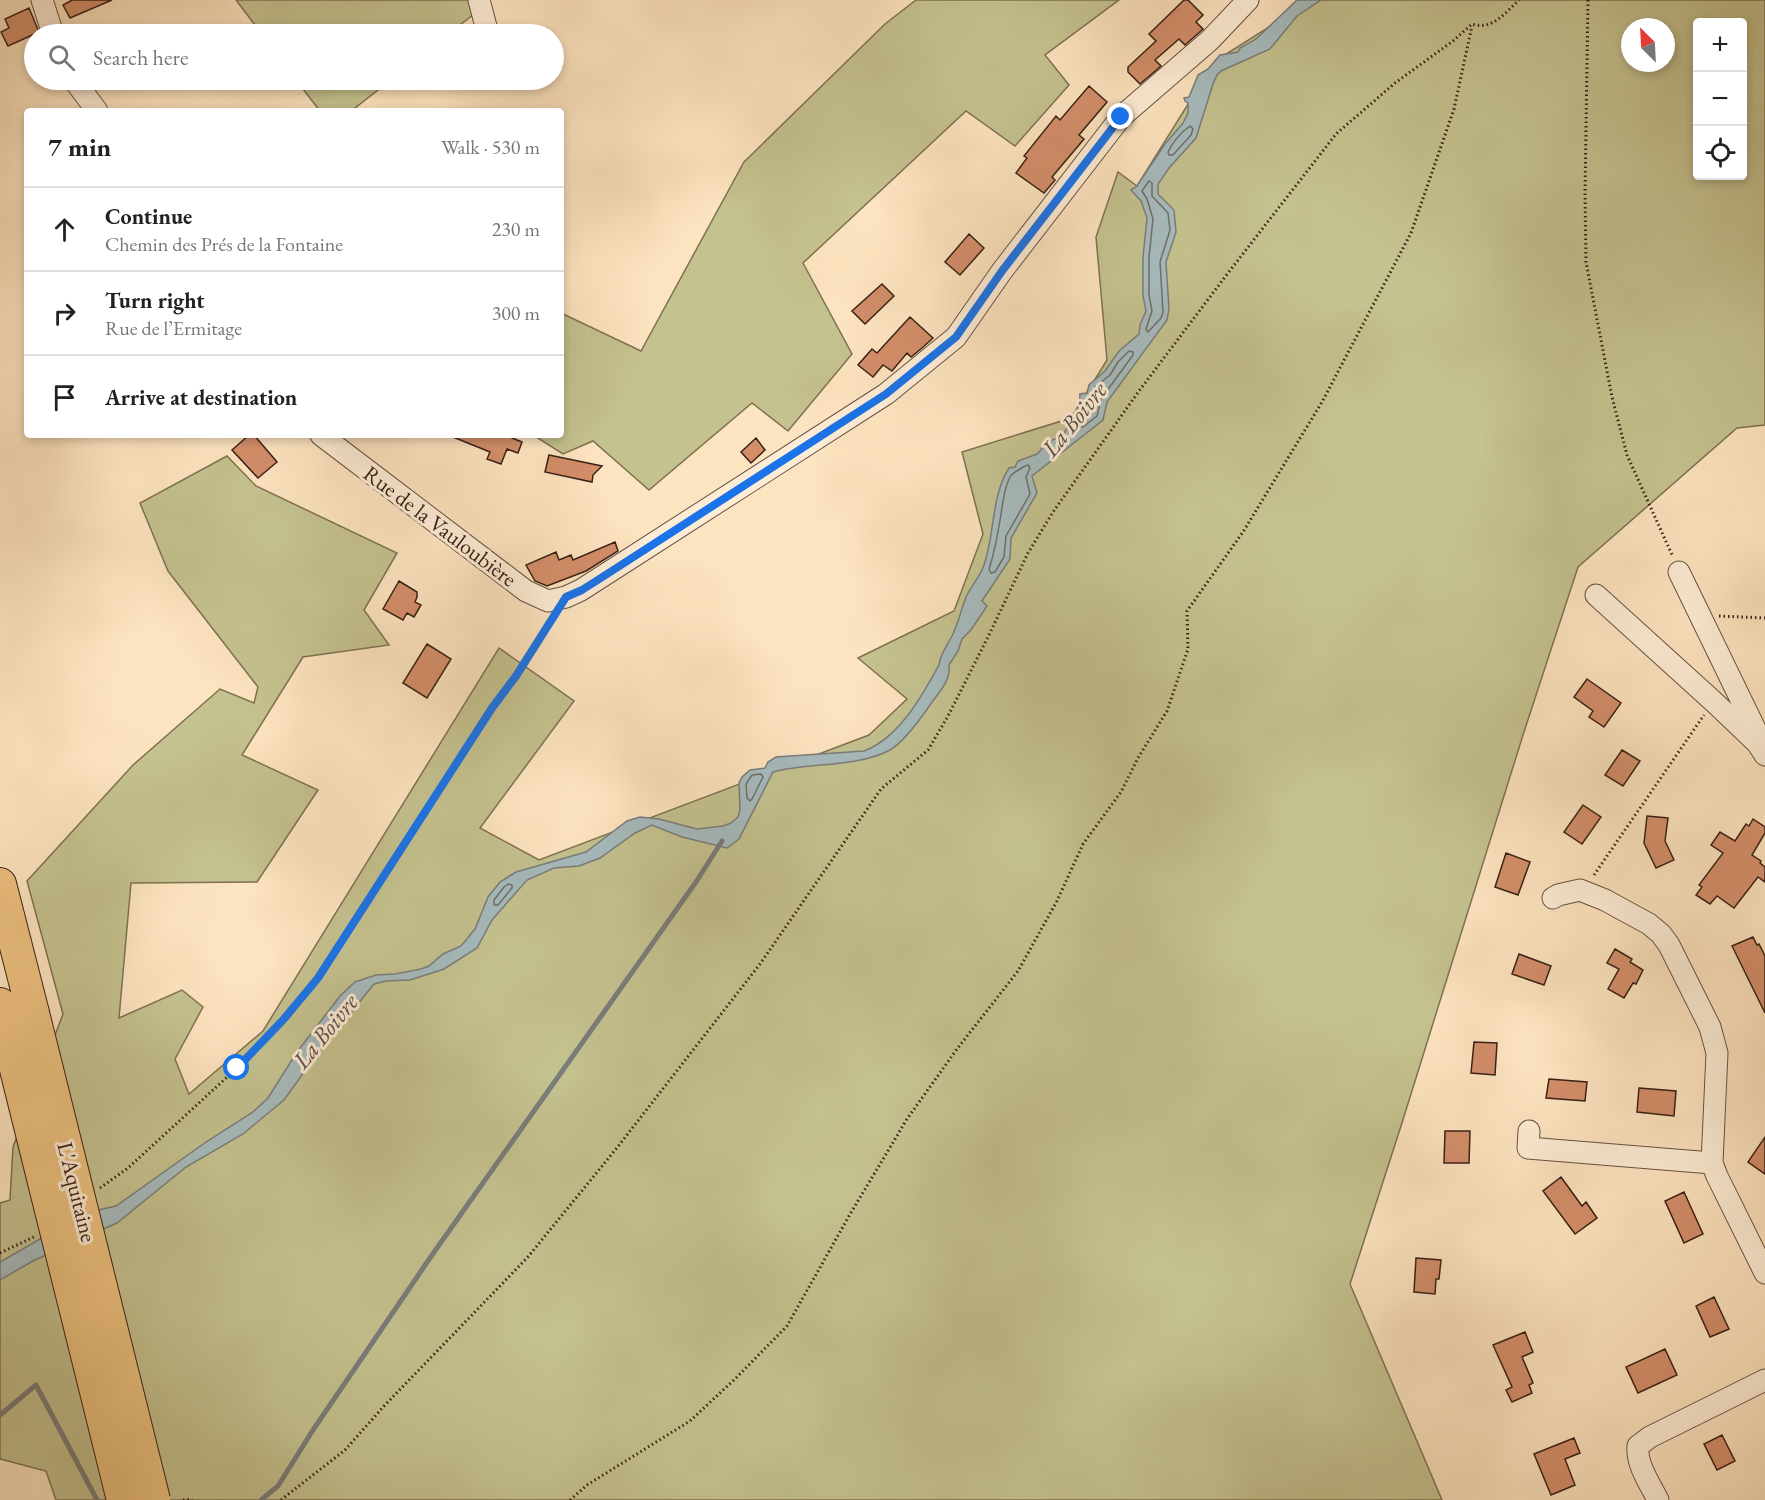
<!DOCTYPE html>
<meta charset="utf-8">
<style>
body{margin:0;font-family:"EB Garamond",serif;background:#f6f6f6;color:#222}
.controls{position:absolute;right:18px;top:18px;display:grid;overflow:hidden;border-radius:6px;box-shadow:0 3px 9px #0003}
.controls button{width:54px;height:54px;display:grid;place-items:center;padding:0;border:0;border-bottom:2px solid #e0e0e0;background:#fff;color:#222;font:30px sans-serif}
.compass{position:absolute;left:1621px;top:18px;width:54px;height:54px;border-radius:50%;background:#fff;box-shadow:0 3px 9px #0003;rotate:336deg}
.stop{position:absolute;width:18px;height:18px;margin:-14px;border:4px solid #1a73e8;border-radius:50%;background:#fff}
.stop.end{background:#1a73e8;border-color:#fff;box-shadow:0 2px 6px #0008}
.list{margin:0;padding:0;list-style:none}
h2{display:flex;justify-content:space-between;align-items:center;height:78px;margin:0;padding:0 24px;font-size:26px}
h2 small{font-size:20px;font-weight:400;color:#767676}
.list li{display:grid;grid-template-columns:39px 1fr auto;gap:18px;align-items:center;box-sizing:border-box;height:84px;padding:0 24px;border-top:2px solid #e0e0e0}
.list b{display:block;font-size:22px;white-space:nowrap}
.list p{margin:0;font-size:20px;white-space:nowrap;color:#767676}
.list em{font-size:20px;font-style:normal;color:#767676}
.icon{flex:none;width:33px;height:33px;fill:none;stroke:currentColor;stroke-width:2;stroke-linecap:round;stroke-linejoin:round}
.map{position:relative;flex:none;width:1765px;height:1500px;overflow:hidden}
.search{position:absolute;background:#fff;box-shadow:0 3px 9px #0003;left:24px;top:24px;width:540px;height:66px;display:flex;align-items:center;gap:15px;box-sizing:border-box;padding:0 21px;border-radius:33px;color:#767676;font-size:22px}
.panel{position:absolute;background:#fff;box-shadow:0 3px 9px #0003;left:24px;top:108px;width:540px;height:330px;border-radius:6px}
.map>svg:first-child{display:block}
.green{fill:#c4c28f;stroke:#7e7152;stroke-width:1.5;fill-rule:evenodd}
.water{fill:#a6bbbe;stroke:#7a7d7b;stroke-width:1.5}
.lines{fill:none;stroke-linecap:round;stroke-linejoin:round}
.shore{stroke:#6f6e6a;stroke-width:1.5}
.stream{stroke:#7a7d7b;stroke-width:5}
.building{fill:#d38e6a;stroke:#382016;stroke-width:1.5}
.minor-casing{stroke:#695140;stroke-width:23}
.highway-casing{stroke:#382016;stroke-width:34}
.path{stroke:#382016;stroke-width:3;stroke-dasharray:1.5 3;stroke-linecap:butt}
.minor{stroke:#feedd6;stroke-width:21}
.highway{stroke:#eec280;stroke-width:32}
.highway-bridge-casing{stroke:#382016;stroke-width:34;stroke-linecap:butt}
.highway-bridge{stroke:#eec280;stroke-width:32}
.route{stroke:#1a73e8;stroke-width:8}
.labels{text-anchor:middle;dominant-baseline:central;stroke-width:6;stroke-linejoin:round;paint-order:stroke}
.street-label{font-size:22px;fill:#382016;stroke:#feedd6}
.water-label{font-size:24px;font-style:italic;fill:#594e48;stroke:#feedd6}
</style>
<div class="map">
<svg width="1765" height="1500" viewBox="0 0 1765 1500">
<rect width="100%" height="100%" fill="#fde4c0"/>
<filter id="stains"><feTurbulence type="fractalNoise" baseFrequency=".00333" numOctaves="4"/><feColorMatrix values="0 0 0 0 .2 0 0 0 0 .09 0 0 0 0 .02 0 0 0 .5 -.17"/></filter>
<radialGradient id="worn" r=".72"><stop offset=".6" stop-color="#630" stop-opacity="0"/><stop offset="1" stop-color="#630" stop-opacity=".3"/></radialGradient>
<path class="green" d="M236,0H484L486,5L448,34H262Z
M916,0H1119L1045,55L1069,85L1015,146L966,111L803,263L852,354L788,431L752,403L649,490L593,441L563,454L533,435H561V313L641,351L744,162L885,24Z
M1312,0H1765V425L1737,428L1578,567L1523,735L1401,1126L1350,1284L1442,1500H56L46,1471L0,1459V1203L10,1200L13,1147L63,1014L27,881L133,765L220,689L254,703L258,687L168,571L140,503L227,456L256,486L397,553L364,610L389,645L303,657L242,755L318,790L257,882L131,883L119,1018L182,990L203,1007L175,1059L189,1094L263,1031L499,648L574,701L480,828L539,860L869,735L907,699L858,658L954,611L983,534L962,452L1071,418L1107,360L1096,237L1118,172L1137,186L1215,61ZM1698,22H1742V176H1698ZM1630,27H1666V63H1630Z
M296,80H391L351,111H320Z"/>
<path class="water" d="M1297,0H1321L1297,16L1270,49L1221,71L1217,75L1213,84L1196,138L1169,168L1158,184V194L1174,210L1176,232L1166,262L1169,309L1167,320L1107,402L1103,420L1032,476L1037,493L1011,538L1010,559L982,601L987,606L971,630L962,639L958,651L949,665C951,681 939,692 930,705C921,718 904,742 890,750C856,768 810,762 773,772L739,839L727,848L682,837L652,825L635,833L600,858L579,866L554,868L527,880L492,920L477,948L444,969L410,980L386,981L374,984L315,1057L284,1100L243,1134L186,1167L117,1223L33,1261L0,1280V1262L85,1213L116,1206L206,1142L253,1112L268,1098L297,1052L340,996L355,982L376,975L395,974L421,969L429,966L443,954L461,946L475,929L488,897L500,882L516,872L586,852L627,821L640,817L659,819L697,829L723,826L731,823L738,817L740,809L739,783L742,777L750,770L765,768L768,762L776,757L864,751C899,738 922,696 939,665C940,654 947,646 952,636C958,624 961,610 966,597C971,586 980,577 984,565C995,534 991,496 1009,468L1015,467L1018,461L1037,454L1049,441L1058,438L1064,433L1079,410L1080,394L1087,393L1089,385L1105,371L1119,351L1139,334L1140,325L1146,311L1143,296V257L1147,218L1141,201L1131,190L1137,186L1165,144L1183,123L1188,113V103L1185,101L1184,98L1189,97L1198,75L1208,69L1220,55L1238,52L1240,48L1256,39Z"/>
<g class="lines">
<path class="shore" d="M1190,126L1193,129L1191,135L1173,155H1169L1168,152C1172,143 1181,132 1190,126Z
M1149,181L1152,183V196L1168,213L1170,230L1160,262L1163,312L1161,318L1148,332L1146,329L1152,311L1149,295V257L1153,219L1147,199L1142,191Z
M1129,351L1133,352V355L1101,399L1097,416L1083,427H1080L1079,424L1085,412L1087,400L1092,396L1095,387L1110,375L1118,362Z
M1028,465L1030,468L1026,477L1030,494L1006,536L1004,557L995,572L991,573L989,569C995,551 998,533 1001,514C1003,502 1004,488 1010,477C1011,474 1024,466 1028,465Z
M752,775L761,774L763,777L752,799L750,801L747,798L746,784Z
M508,884L512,885V888L498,905H494V900L504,887Z"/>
<path class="stream" d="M0,1415L36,1385L97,1500
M261,1500L278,1486L313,1430L432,1255L696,882L722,841"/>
</g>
<path class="building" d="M72,0H112L70,18L63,5Z
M1184,0H1188L1203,15L1196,22L1203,29L1185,45L1179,39L1155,60L1161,66L1140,84L1128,72V67L1156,41L1149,34Z
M29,8L39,32L8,46L1,32L9,28L5,19Z
M1089,86L1107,102L1079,135L1084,139L1052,177L1055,180L1044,193L1016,173L1027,158L1024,156L1056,116L1060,120Z
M969,234L984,248L960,275L945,262Z
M882,284L894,296L865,324L852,311Z
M910,317L933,338L922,348L911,357L907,353L892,371L883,365L873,377L858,365L872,349L877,353Z
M249,435H254L277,462L258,478L232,450Z
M448,435H513L512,438L522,442L518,453L507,449L501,464L487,459L490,452Z
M756,438L765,450L751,463L741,452Z
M549,455L602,466L593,475L592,482L545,472Z
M615,542L618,551L586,571L547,586L535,581L526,565L556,552L559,560L571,555L573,560Z
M399,581L417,592V597L415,602L421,605L414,617L407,613L403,620L383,609Z
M427,644L451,659L427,698L403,683Z
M1587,679L1621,703L1604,727L1589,717L1593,711L1574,697Z
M1622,750L1640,761L1623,786L1605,775Z
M1583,805L1601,817L1582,844L1564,832Z
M1647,816L1668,818L1665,841L1674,860L1656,868L1644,843Z
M1753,819L1765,827V833L1752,855L1761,861L1760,863L1765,867V882L1758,877L1734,908L1717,896L1710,904L1696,895L1702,887L1699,885L1723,853L1711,845L1720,832L1735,841L1746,824L1749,826Z
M1506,853L1530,862L1518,895L1495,887Z
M1753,937L1757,945L1759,944L1765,956V1013L1732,946Z
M1615,949L1632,959L1630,962L1643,970L1636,984L1633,983L1624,998L1608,989L1619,969L1607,963Z
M1519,954L1551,966L1544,985L1512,974Z
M1474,1042L1497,1043L1495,1075L1471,1073Z
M1549,1079L1587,1082L1585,1101L1546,1098Z
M1639,1088L1676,1091L1674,1116L1637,1112Z
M1445,1131H1470L1469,1163H1444Z
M1765,1137V1174L1748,1162Z
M1561,1177L1582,1206L1586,1202L1597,1218L1575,1234L1543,1191Z
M1684,1192L1703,1234L1684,1243L1665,1201Z
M1416,1258L1441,1260L1439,1279H1436L1435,1294L1414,1292Z
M1714,1297L1729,1329L1710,1337L1696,1306Z
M1525,1332L1533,1352L1522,1357L1533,1383L1529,1385L1532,1393L1512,1402L1506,1390L1512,1387L1493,1345Z
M1665,1349L1677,1375L1638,1393L1626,1367Z
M1722,1435L1735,1461L1717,1470L1704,1444Z
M1574,1438L1580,1453L1565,1459L1575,1485L1551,1495L1534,1454Z"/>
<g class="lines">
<g class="minor-casing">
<path id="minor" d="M42,0L53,34
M479,0L488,34
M74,80L97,111
M321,435L526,591L548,601L566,597L581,590L886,394L956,337L1002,271L1121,117L1210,40L1248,0
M1679,572L1760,739
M1596,595L1714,702L1758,744L1765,755
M1553,898L1558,895L1580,890L1605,900L1649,924L1661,934L1669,945L1710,1027L1717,1053L1712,1163L1717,1176L1765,1273
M1529,1131L1528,1148L1712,1163
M1658,1500C1650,1484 1636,1464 1638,1446L1650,1437L1765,1380"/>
</g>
<g class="highway-casing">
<path id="highway" d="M0,884L33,1013
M0,1004L5,1025"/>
</g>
<path class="path" d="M1588,0L1585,193L1586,262L1612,397L1627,455L1673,557
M1719,616L1765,618
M1594,875L1704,715
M100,1188L128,1168L237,1068L283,1020L318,978L492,708L516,676L553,618
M0,1253L34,1237
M183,1500L190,1499L192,1500
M281,1500L345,1450L385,1405L527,1258L616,1149L760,964L881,789L928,750L948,716L988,637L1028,553L1053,512L1139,391L1228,273L1336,134L1395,83L1453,41L1472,24C1492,31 1506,12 1519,0
M570,1500L587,1485L690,1421L736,1378L787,1326L849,1216L907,1119L957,1049L1018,971L1057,901L1083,844L1121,792L1138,758L1167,711L1188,649L1187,611L1243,532L1322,402L1411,233L1454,109L1472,26"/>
<use href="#minor" class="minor"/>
<use href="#highway" class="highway"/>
<g class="highway-bridge-casing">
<path id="highway-bridge" d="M33,1013L154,1500
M5,1025L123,1500"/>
</g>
<use href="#highway-bridge" class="highway-bridge"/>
</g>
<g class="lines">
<path class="route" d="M237,1068L283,1020L318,978L492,708L516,676L566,597L582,590L618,567L886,394L956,337L1002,271L1121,117"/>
</g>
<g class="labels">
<g class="street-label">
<text transform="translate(440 526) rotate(37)">Rue de la Vauloubière</text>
<text transform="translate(77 1192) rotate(76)">L'Aquitaine</text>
</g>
<g class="water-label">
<text transform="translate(1074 419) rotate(-51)">La Boivre</text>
<text transform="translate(325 1031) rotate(-51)">La Boivre</text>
</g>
</g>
<rect width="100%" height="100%" filter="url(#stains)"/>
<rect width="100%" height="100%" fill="url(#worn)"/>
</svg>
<div class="controls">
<button>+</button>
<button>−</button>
<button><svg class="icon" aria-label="locate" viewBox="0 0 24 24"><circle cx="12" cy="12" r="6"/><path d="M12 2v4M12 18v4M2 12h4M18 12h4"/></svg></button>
</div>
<svg class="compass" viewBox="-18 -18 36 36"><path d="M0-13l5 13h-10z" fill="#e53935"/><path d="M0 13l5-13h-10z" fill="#767676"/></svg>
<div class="stop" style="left:237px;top:1068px"></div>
<div class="stop end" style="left:1121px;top:117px"></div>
<div class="search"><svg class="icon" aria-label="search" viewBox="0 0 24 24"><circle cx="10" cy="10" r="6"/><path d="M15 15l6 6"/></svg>Search here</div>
<section class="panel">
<h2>7 min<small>Walk · 530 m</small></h2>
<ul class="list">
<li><svg class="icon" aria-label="ahead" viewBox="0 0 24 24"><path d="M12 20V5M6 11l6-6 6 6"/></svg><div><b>Continue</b><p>Chemin des Prés de la Fontaine</p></div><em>230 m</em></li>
<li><svg class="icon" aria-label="right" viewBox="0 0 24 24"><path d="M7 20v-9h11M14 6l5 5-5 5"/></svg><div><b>Turn right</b><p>Rue de l’Ermitage</p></div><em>300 m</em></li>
<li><svg class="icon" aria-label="arrive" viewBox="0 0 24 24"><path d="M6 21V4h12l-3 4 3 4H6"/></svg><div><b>Arrive at destination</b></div></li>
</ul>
</section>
</div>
